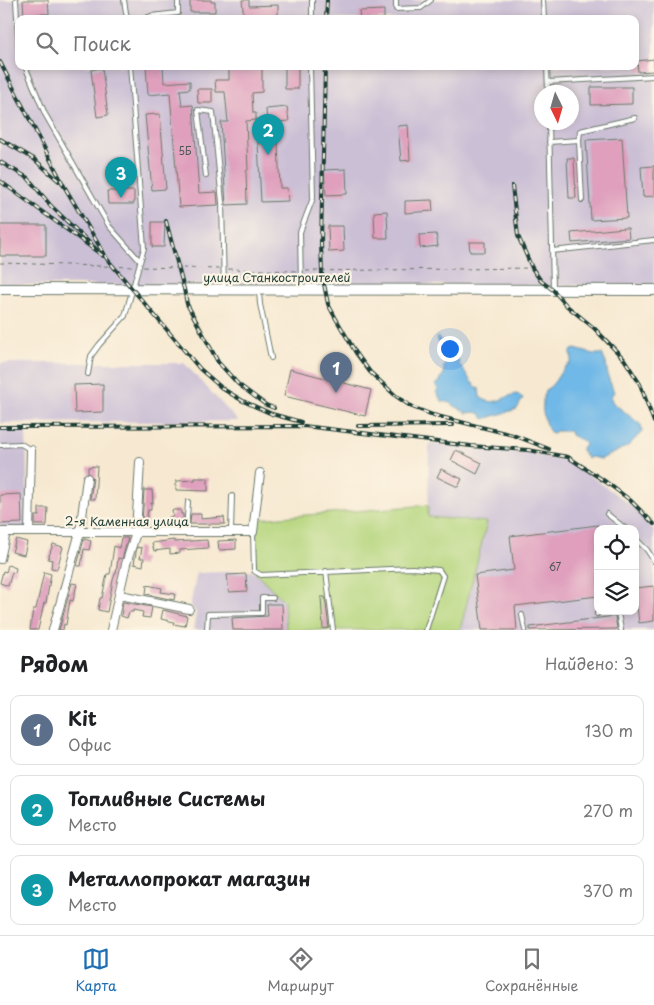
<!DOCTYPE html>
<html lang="ru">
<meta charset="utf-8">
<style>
body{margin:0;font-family:"Playpen Sans",sans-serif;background:#f2f2f2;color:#202124}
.controls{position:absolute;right:15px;bottom:15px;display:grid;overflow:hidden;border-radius:10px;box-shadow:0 2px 8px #0003}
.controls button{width:45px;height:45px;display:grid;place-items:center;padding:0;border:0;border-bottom:1px solid #e0e0e0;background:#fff;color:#202124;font:25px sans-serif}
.compass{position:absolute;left:534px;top:85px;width:45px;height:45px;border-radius:50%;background:#fff;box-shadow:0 2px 8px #0003;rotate:175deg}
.you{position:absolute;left:449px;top:348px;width:18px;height:18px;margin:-12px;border:4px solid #fff;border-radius:50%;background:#1a73e8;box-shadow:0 0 0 8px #1a73e833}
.badge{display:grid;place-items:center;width:32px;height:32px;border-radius:50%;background:#1f6fb2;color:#fff;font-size:16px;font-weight:700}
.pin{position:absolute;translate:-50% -41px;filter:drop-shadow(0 1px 2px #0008)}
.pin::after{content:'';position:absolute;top:26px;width:18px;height:15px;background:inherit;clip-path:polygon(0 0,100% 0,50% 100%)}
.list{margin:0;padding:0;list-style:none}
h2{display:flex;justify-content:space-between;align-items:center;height:65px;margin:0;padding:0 20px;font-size:21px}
h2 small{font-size:16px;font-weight:400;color:#757577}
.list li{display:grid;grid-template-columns:32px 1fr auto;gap:15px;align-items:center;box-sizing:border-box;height:70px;margin:0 10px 10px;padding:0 10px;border:1px solid #e0e0e0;border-radius:10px}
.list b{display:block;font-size:19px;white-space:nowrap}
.list p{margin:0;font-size:16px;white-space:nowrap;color:#757577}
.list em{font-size:16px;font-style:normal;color:#757577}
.icon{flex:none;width:28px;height:28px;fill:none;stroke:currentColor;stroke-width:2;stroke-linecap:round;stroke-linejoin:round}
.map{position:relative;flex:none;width:654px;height:630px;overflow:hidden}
.search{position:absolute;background:#fff;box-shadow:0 2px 8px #0003;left:15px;right:15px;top:15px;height:55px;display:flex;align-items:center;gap:12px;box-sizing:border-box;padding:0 18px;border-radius:10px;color:#757577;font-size:19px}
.sheet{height:305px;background:#fff}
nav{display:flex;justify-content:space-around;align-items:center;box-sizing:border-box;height:70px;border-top:1px solid #e0e0e0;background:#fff;font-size:14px;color:#757577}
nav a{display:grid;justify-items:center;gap:2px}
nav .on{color:#1f6fb2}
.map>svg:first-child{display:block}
.industrial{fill:#cbbfd5;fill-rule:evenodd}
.green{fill:#b5d67e;stroke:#6a8a59}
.water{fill:#6fb8e7;stroke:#477a8e}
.building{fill:#df9fbd}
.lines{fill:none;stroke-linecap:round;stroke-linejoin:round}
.lane-casing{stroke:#6b796b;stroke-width:6}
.street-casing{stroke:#6b796b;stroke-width:10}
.secondary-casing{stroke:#6b796b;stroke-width:12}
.path{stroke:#6b796b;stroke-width:1;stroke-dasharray:4 4;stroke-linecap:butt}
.lane{stroke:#fff;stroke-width:4}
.street{stroke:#fff;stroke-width:8}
.secondary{stroke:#fff;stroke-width:10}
.rail-casing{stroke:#1f3d34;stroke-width:4}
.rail{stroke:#fcf5e5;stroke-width:2;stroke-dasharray:5.5;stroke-linecap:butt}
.labels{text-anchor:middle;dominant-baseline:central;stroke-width:4.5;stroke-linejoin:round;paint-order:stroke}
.number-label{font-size:10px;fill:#4f5656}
.street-label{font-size:12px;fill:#1f3d34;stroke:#fcf5e5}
</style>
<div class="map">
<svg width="654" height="630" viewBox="0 0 654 630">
<rect width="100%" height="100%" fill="#fcf5e5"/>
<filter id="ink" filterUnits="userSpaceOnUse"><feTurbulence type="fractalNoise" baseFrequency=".02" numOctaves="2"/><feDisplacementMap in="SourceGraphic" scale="10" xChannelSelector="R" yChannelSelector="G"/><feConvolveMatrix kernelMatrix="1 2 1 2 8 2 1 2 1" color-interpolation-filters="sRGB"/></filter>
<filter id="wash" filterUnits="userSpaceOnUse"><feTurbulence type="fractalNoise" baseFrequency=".0096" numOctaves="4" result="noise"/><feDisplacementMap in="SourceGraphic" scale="20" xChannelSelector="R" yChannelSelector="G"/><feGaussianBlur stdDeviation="1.12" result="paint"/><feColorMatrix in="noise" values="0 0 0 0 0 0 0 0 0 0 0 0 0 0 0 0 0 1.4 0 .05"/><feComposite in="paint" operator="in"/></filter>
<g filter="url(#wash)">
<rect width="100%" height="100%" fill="#f7e9d1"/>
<path class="industrial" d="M0,0H654V285H0ZM19,19H635V66H19ZM542,92H572V122H542Z
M0,363H184L238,421L0,423Z
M26,428L28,529H0V429Z
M429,443L484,450L527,452L572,463L634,507L654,530V630H460L487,522L428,517ZM598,529H635V611H598Z
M251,571L256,573L284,601L286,630H193L196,613L190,605L197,573Z"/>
<path class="green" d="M428,505V517L487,522L460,630H286L284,601L256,573L255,540L257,519Z"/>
<path class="water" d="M437,337L443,342L448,341L459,362V365C467,371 469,384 479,388L480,397C495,408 503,396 517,394L523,398L517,409L484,419L481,414L476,412L467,413L450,403L442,401L436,392L438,390L436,384L440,382L441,377L444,374V367L447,362L437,339Z
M575,349L593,354H602L606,363L608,377L614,392L611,396L612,402L641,425L642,432L628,446L601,459L592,457L587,458L581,449L585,444L583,441L571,435L570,431H556L554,433L550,432C542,420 541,405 545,390C557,385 559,368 571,363L572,357L570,355L572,350Z"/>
<g id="blocks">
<path class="building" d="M23,0H48L49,14H36V19H24Z
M195,0H211V2H215V12H190V1Z
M242,0H249V6L278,5V19H244Z
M384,10V19H360L359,11Z
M654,59V71L638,72L637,61Z
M146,66H163L164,83L190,81V89L180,90L182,106L193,105L199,193L217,192L218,205L179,207L170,93L148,95Z
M229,66H262V92L252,93L253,113H256V120L246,121L248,170L246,171L247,204L226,205L221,122H228L225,92H216L215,80H229Z
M285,66H298V89H285Z
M102,68L108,115L97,117L91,70Z
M591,87H632V104L591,105Z
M197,89H212V103H198Z
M287,107L289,121L277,122L280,188H287L288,201L261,202L257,123H267L266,109Z
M160,114L166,189L152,190L145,115Z
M408,125L410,160L401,161L398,126Z
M622,138L627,218L591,220L586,140Z
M567,158H574L576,198H569Z
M654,166V196L643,197L641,167Z
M346,169L347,194L326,195L324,170Z
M107,191H134V204H108Z
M432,200L433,211L405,213V201Z
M387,211L388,238H375L374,212Z
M152,222H165L164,247H152Z
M0,225H46V256H0Z
M328,226H343L344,251L329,252Z
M625,228H628L629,238L572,243L571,233Z
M436,234L438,246L420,248L419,235Z
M469,242H485V252H470Z
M290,369L371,390L365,416L284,396Z
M103,384V412L75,413L74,385Z
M456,450L482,463L477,474L451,460Z
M97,466L95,499H90L93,478L88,473V467Z
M441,469L462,479L458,487L437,477Z
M195,478H208V491L176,490V481L195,480Z
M144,490H152L153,503H151V510H148L146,524H142Z
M21,494L22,523L0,524V495Z
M39,508H48L47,525H35V516H39Z
M172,510H181V514H183V523L170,524L169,517L173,516Z
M191,514H201V519L224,517L225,524H190Z
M598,525V596L515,606L517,630H482L475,575L514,570L510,536Z
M121,538H128L122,559L118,558L116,574H115L113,580L107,612L98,610L100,598H102L107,574H110L114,546L119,548Z
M16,539L27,542L24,555L12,552Z
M84,539L91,541L89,550L84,549L81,566H77Z
M174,540V542L207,540L208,548L180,550V553L170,554V549L154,551L152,543Z
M236,540V549L219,550L218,541Z
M53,544L63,547L57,569L51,568L52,560L48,559Z
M137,547L142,548L140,558H144L143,566L134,564Z
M8,565L16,568L15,573L12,572L8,586L0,583L3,571L6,572Z
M44,572L51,574L46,603H44L38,630H30L33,609H36Z
M246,574L247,591L229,592L227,575Z
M72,583L77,584L73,601L70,600L66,625L64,624L63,630H59Z
M147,585L162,588L161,592L175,594L174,600L146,594Z
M654,586V621L639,623L635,588Z
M321,597H325L329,628L323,629Z
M123,602L152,607L150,618L142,617L143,612L133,610V612H129L127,618L121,616Z
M267,604H282L283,630H233L232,618L268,616Z
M163,610L187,616L185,626L173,624L174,622L161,619Z
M615,616L617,629L530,630V627Z"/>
</g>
</g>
<g filter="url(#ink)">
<use href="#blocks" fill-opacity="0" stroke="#6b796b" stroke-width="1"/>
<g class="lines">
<g class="lane-casing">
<path id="lane" d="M16,0L19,52
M124,0L127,19
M396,0V9L421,8L431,0
M543,0L544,19
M144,19L151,16L178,13V0
M312,19V0
M25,66L45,114L109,226L140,261
M547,66L548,92
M548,82L654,76
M549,122L553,288
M579,140L580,131L635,118
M549,142L579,140L582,200
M206,176L198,110L213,112L222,202L224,289
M552,251L654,240
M301,287L300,232L313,198L310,66
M259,292L260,304L271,358
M88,374L91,356L99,345L125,316L144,248L130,66
M0,445L21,444L31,450
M607,514L626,529
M186,532L188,502
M231,532L232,496
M253,532L254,571L261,575L412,568L439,570L443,576L426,630
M635,538L647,550L654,561
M326,571L333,630
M616,611L618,613L621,630
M597,614L601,611
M522,615L525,630
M207,630L208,614L262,613V598H273"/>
</g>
<g class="street-casing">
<path id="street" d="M0,532H253L260,473
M29,532L31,450
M0,559L6,532
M120,595L189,609
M53,630L80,532L87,478
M111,630L126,564L136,533L140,462"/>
</g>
<g class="secondary-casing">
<path id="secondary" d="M0,289L654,290"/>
</g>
<path class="path" d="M0,263L134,267
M143,267L219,269
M228,269L297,271
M306,271L532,268"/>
<use href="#lane" class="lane"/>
<use href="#street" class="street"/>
<use href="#secondary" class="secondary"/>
<g class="rail-casing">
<path id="rail" d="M326,19L327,0
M0,62L64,186L107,259L200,369L223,389L243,401L272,414L301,422
M325,66L321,243L322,274L328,304L335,317L356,353L370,372L396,396L412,407L433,415L513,435L549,449
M0,139L34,159L59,181
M0,162L28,178L51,206L97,250
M0,181L103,256
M512,186L518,236L532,268L541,281L553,290L567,306L594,328L624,359L640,384L654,422
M166,221L184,289L187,304L218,362L238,384L266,405L274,408
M358,426L453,425
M0,427L304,426L471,446L528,450L568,457L606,482L630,500L654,524"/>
</g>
<use href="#rail" class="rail"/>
</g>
</g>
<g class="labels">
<g class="number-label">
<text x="185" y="150">5Б</text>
<text x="555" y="566">67</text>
</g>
<g class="street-label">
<text x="277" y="277">улица Станкостроителей</text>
<text x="127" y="521">2-я Каменная улица</text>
</g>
</g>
</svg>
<div class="controls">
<button><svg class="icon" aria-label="locate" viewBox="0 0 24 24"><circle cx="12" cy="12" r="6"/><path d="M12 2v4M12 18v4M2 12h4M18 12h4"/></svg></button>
<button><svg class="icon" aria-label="layers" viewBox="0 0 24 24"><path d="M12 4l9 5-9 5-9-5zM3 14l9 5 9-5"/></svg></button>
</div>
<svg class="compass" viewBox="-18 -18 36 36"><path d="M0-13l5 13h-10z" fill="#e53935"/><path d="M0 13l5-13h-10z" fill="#757577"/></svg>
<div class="you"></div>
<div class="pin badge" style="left:336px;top:393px;background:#5c6f8a">1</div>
<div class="pin badge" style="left:268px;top:155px;background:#0f9aa8">2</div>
<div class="pin badge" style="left:121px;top:198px;background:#0f9aa8">3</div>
<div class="search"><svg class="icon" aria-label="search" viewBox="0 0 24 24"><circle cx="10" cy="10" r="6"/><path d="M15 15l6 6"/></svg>Поиск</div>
</div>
<section class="sheet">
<h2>Рядом<small>Найдено: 3</small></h2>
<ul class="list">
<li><span class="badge" style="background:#5c6f8a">1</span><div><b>Kit</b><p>Офис</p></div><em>130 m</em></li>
<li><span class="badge" style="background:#0f9aa8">2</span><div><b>Топливные Системы</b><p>Место</p></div><em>270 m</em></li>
<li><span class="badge" style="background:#0f9aa8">3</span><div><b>Металлопрокат магазин</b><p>Место</p></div><em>370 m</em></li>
</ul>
</section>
<nav>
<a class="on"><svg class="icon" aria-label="map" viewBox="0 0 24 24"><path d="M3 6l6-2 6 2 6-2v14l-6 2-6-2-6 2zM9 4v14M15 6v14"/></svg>Карта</a>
<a><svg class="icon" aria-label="directions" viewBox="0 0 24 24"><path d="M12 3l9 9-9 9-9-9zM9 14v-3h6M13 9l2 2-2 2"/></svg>Маршрут</a>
<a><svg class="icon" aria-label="saved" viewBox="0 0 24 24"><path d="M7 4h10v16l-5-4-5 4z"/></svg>Сохранённые</a>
</nav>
